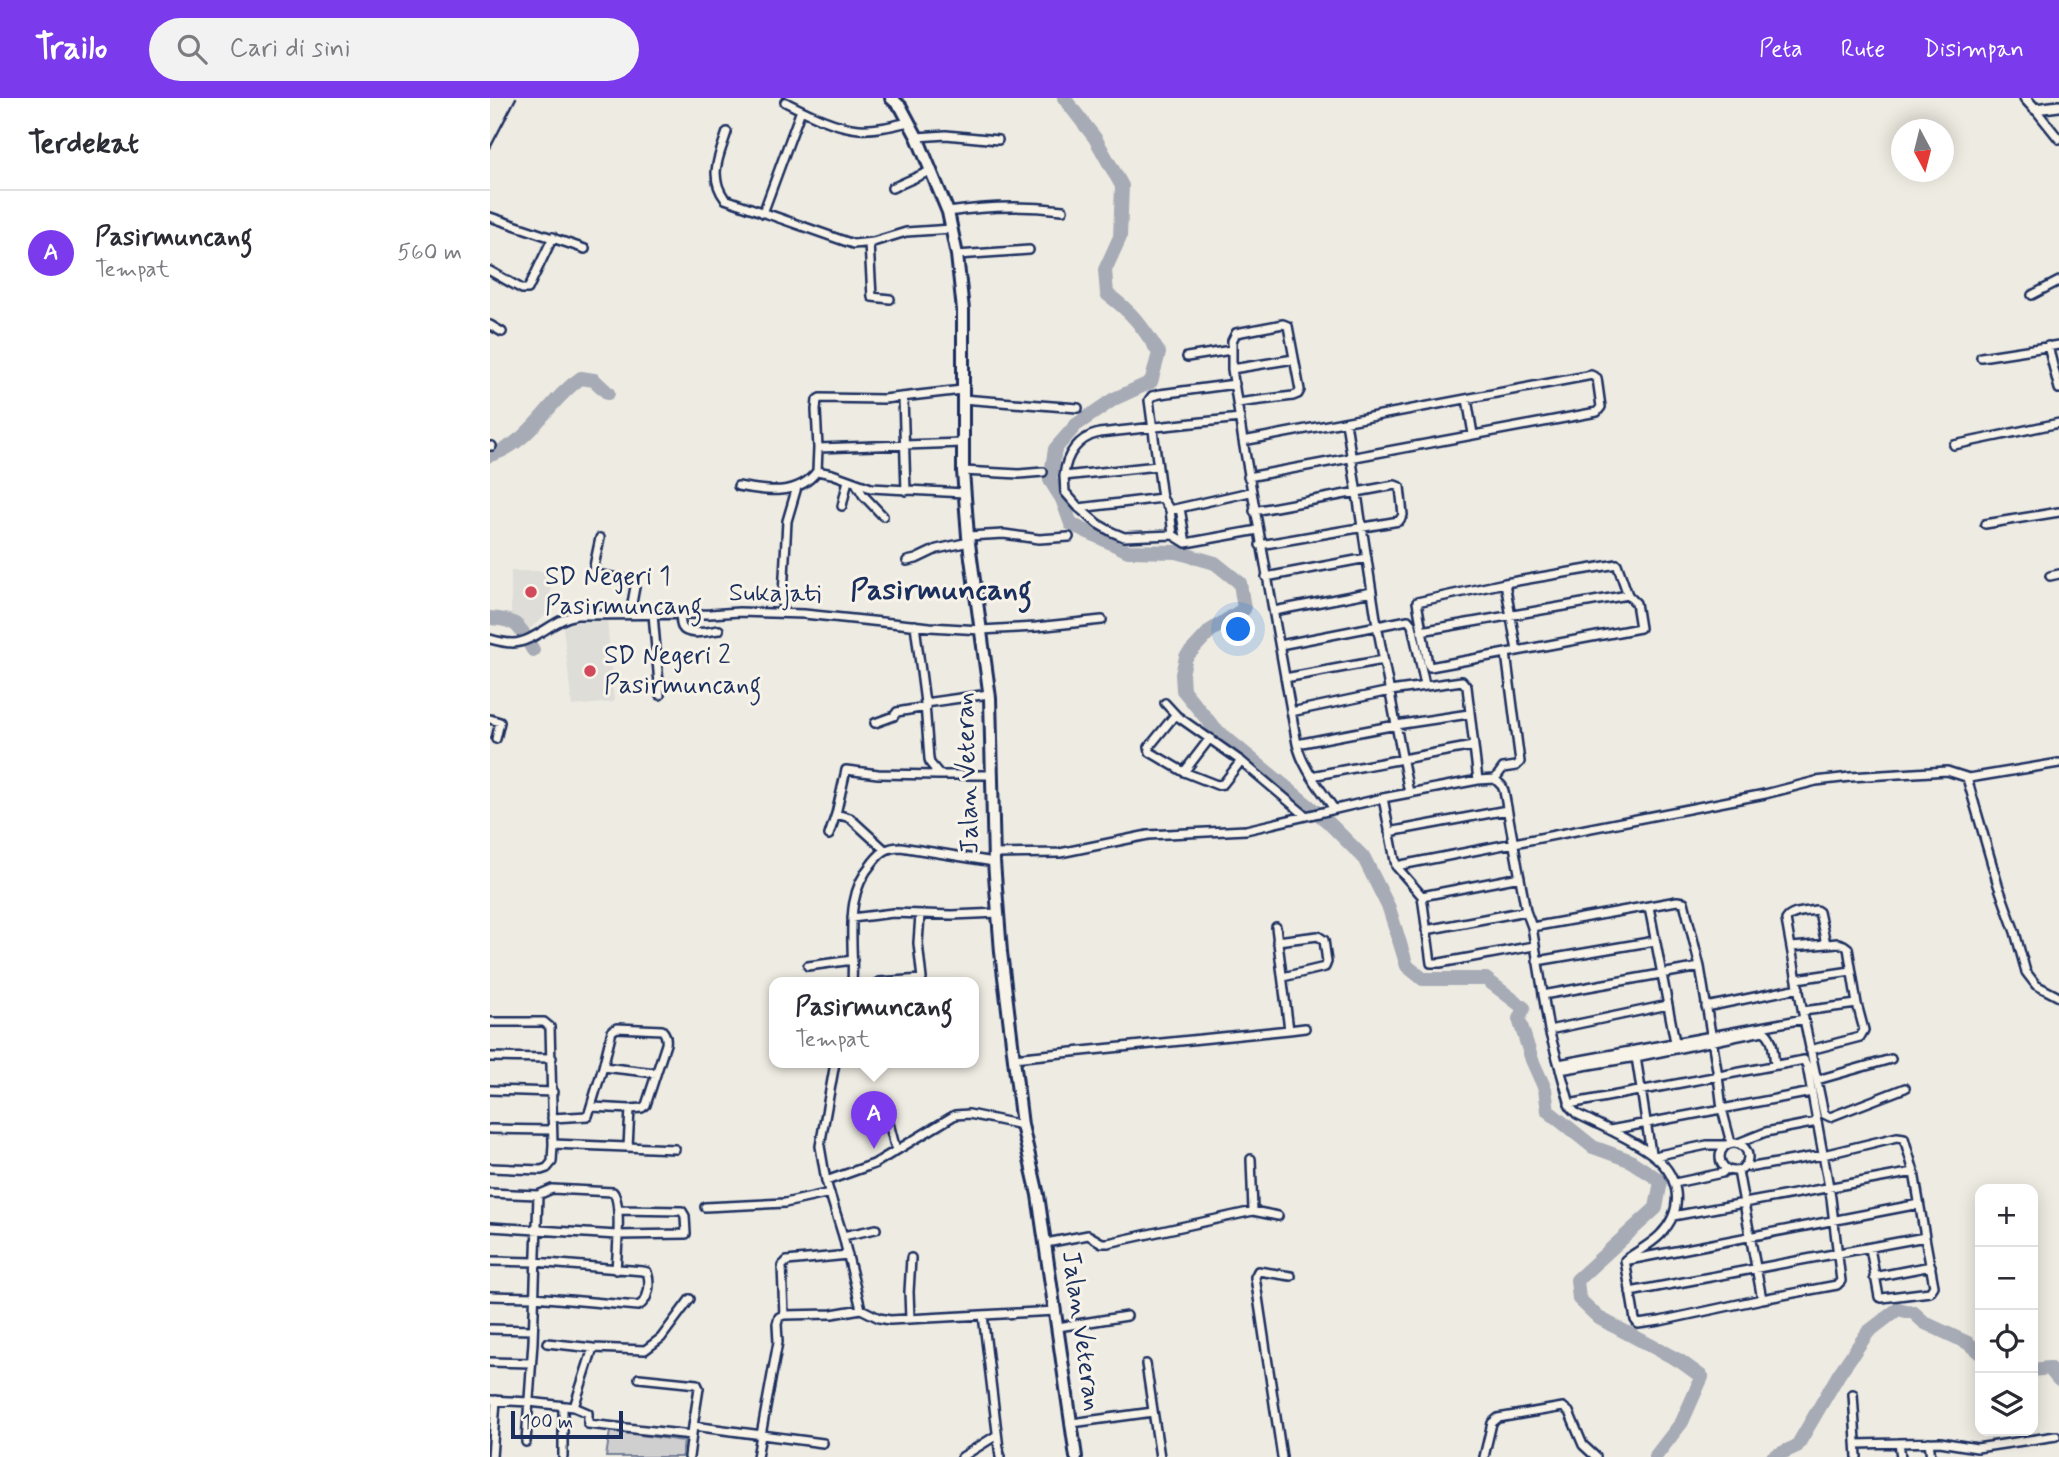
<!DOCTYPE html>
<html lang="id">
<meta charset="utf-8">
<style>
body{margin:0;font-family:Mynerve,sans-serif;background:#f2f2f3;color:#2b2b33}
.controls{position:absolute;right:21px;bottom:21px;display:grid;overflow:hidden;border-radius:14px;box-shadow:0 4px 18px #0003}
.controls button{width:63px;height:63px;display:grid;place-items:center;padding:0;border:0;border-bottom:2px solid #e1e1e2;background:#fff;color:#2b2b33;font:35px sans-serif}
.compass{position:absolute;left:1401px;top:21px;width:63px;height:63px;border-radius:50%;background:#fff;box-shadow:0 4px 18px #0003;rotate:173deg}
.scale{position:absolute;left:21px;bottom:18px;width:112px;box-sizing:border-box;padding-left:7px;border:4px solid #1b2f5e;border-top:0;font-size:19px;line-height:24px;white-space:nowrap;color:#1b2f5e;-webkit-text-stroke:5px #f7f3e8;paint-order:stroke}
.you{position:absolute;left:749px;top:532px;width:24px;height:24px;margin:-18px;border:5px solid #fff;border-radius:50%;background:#1a73e8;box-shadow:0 0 0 10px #1a73e833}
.badge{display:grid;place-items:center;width:46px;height:46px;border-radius:50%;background:#7c3aed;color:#fff;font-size:23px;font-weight:700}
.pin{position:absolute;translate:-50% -58px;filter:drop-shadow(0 2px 4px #0008)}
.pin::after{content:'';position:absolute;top:37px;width:24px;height:21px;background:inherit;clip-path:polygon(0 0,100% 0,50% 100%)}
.popup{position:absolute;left:279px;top:879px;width:210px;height:91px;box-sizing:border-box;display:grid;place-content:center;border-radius:14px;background:#fff;filter:drop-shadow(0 2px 5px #0005);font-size:23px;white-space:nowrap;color:#7c7c81}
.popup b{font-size:26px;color:#2b2b33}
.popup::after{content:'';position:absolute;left:50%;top:100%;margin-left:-14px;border:14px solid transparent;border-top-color:#fff}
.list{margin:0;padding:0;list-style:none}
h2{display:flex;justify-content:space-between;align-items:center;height:91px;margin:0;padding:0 28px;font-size:30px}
h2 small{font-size:23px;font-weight:400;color:#7c7c81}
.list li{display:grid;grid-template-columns:46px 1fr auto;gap:21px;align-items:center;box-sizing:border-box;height:126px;padding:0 28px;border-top:2px solid #e1e1e2}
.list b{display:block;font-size:26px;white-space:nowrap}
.list p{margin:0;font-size:23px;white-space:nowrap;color:#7c7c81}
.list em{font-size:23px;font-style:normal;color:#7c7c81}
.icon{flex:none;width:38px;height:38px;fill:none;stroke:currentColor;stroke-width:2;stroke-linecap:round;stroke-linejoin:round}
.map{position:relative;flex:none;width:1569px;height:1359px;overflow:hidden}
header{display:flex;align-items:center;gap:42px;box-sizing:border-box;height:98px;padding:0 35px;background:#7c3aed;color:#fff}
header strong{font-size:33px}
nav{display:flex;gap:38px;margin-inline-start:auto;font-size:24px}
.search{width:490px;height:63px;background:#f2f2f3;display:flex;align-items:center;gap:18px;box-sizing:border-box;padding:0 24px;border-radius:38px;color:#7c7c81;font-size:26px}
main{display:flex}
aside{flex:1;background:#fff}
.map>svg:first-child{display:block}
.built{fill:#deddd8}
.green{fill:#cfcfcf;stroke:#757f96;stroke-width:2}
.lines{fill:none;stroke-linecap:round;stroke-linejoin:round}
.river{stroke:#a6abb5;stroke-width:14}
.minor-casing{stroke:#1b2f5e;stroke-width:12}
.tertiary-casing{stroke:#1b2f5e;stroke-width:14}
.trunk-casing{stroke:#1b2f5e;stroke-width:16}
.minor{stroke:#f7f3e8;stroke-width:7}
.tertiary{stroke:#f7f3e8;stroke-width:9}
.trunk{stroke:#f7f3e8;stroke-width:10}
.rail{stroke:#1b2f5e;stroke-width:2.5}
.poi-dot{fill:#d1495b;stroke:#f7f3e8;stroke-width:2.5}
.labels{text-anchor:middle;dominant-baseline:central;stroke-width:6;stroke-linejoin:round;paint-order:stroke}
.poi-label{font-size:26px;fill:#1b2f5e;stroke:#f7f3e8;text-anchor:start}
.street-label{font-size:26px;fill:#1b2f5e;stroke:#f7f3e8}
.quarter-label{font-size:30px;font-weight:bold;fill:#1b2f5e;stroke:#f7f3e8}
</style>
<header>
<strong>Trailo</strong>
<div class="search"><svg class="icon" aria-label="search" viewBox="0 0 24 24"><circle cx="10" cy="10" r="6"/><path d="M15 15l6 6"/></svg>Cari di sini</div>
<nav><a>Peta</a><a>Rute</a><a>Disimpan</a></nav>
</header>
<main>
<aside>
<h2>Terdekat<small></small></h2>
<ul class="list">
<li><span class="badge">A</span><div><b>Pasirmuncang</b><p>Tempat</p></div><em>560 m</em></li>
</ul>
</aside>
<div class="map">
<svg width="1569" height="1359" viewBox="0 0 1569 1359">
<rect width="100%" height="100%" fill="#eeebe2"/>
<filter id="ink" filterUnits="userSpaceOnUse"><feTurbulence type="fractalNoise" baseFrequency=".0143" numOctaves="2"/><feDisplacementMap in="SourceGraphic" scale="14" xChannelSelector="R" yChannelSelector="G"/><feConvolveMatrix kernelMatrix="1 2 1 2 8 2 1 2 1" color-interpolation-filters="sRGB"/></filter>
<g filter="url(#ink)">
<path class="built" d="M21,473H61L60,514L38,532L21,519Z
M117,520L124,604L82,608L73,529L95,521Z"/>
<path class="green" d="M120,1333L194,1343L192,1359H116Z"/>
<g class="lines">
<path class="river" d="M574,0L605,40L632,88L630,139L615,172L617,196C642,214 653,229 669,255L661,284L624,301L586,327L565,351L560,382L572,401L581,426L638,453L687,454L725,465L750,485L754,511L720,533L696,559L692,576L693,592L725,631L837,723L874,760L899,810L917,868L933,881H996L1034,910L1029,921L1042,962L1055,991L1058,1013L1103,1049L1139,1062L1171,1083L1166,1110L1087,1182L1089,1201L1109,1220L1190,1263L1212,1279L1192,1324L1165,1359
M0,357C42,345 57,303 91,280L104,282L118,295
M0,520C29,522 29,528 43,552
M1543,1272L1559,1270L1569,1282
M1283,1359L1307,1348L1349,1276L1378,1234L1408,1211L1424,1215L1435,1225L1478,1245L1490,1255"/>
<g class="minor-casing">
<path id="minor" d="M295,4C317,15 344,29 369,31C385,32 402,28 419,24
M1545,11L1569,41
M237,34C229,59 218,78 235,101L363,146L383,144L416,134L462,131
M427,39L456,37L508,42
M402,90L440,73
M458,114C497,108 533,107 573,112
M273,115L311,12
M0,119L95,151
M379,145L382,199L400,201
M467,157L539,152
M0,173L32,191H38L63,139
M1542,197L1569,183
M0,227L12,234
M1558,248L1569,291
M697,259L741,252
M1491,259L1569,247
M742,271V243L746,235L793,226L798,228L810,292L808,296L803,298L747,305
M745,286L670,296L662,298L659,302L672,400L680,412L760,394
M413,299L416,393
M472,301L588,310
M977,301L983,336
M856,324L887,527L919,695
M753,343L742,271L804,261
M472,345L328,350L326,312L327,302L330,300L394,301L472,292
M1464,347L1569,325
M0,348H2
M667,368L574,378L575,394L589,410L608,426L622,434L634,439L683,437L696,445L768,432
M327,373L342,376L381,390L474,395
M473,373L529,376L553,374
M574,378C576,356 588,340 609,335L750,320
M758,379L1107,314L1111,309L1107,280L1101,277L1097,278L753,343L807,646C813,671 830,690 844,711
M367,387L373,397L393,418
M248,388C275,393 308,399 327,373L328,350
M352,408L358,382
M589,410L672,400
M690,410L696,445
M680,412L683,437
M764,413L905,387L910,389L913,417L909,423L770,447
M1495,426L1569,414
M478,438L514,436L549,441L579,439
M110,440L103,473L106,476L143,483L145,489L140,516
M417,463L426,461L447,451L479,444
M1560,478L1569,476
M776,479L877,460
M784,513L882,494
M292,515L297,423L307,389
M163,516L170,597
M190,516C191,520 190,525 192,529C197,539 220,533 229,532
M425,527L435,605L439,661L440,665L450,677H502
M931,533L1138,497
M0,541C7,543 16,545 23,545C45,544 65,520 87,517L220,516L249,514L314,516L440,529L491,532L546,529L612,522
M790,547L918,522L922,527L935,587
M1016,555L940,569L938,566L927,504L1015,485L1127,466L1138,497L1146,505L1150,530L1027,553
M795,580L893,562
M435,605L499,596
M675,605L687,618L751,663L815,717
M801,614L900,593L972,583L977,589L988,682
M685,617L659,649L660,654L694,674L727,687L733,686L751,663
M0,621L10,624L6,641
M385,625L404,618L407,614L436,609
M807,646L906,627L979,616
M694,674L720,640
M821,678L983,648
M1477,680L1508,787L1525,834L1536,874L1546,887L1569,899
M1005,681L1013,670L1026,668L1030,664L1016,555L1027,553L1015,485
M893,700L906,768L932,798L941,865H950L1044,848
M346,716L360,720L395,752
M899,734L1017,712
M339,737L346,716L356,672L388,676L449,677
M504,756L570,755L658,737L756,732L893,700L988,682L1005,681L1012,688L1014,693L1036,813L1042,829L1059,932L1081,1010L1087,1016C1111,1028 1137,1039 1159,1054C1189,1075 1197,1109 1170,1137C1160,1147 1146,1154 1135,1162L1145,1222L1148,1226L1170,1223L1272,1201L1248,1073
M906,768L1275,696L1326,683L1360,679L1457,673L1479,680L1569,665
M932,798L1030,779
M1159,809L1186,949
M362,820L403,815L462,817L509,815
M786,829L799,932L815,930
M1042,829L1187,803L1194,804L1210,869L1228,978L1232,1011L1241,1045
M936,832L1036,813
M787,843L828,838L834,842L837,864L835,869L793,879
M1336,846L1329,814L1326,812C1316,814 1301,813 1296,822L1314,921L1334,1016L1340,1019L1415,990
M1302,849L1348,845L1354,847L1358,850L1367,906L1374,932L1370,939L1320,952
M1047,863L1165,843
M318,868L363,862
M1307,881L1361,873
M389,884L432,881L428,845L430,817
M362,885C365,841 352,800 383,764C391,754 397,749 411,749L504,764
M1053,897L1210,869
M1216,909L1309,890
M1313,913L1367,906
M0,924H54L60,929L63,1046L62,1064L57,1070L51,1072L0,1070
M1059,932L1178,907
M0,959L62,960
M1146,959L1161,1055
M523,960L799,932
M345,965L330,1048L336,1083L353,1138L371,1211
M1069,966L1314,921
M1070,972L1146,959L1273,933C1284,938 1283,955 1285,966
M1327,982L1401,961
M0,992L63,994
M1079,1006L1314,962L1317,968L1341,1100L1351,1183L1347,1187L1272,1201
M102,1009L140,1011
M62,1020L98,1018L113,969
M399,1025L406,1052
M0,1031L61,1032
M1120,1032L1322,994
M1230 1059a14 14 0 1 1 28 0a14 14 0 1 1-28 0Z
M1248,1045L1276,1034L1327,1024
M63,1046L185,1051
M138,1049L140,1011L152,1010L156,1007L176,946C177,940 176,936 172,932L127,930L122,933L113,969L166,975
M1164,1058L1217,1047H1236
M761,1061L763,1113
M336,1083L384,1066L465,1017L479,1016L532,1027
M1185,1085L1232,1075L1236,1071
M0,1095L48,1097L62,1091L123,1094C132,1104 127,1156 126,1172
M215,1109L295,1105L340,1095
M1183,1118L1424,1074
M0,1129L127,1137L196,1136L195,1118L192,1113L129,1112
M353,1138L386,1131
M556,1145L598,1137L612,1145H618L763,1113L788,1118
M1380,1150L1389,1199L1392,1200L1440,1194L1444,1188L1435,1139
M1139,1162L1429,1106
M0,1163L45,1164L153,1173L157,1174C161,1185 159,1203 148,1208L44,1199L0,1198
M1384,1179L1441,1168
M1140,1194L1435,1139L1424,1074L1414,1040L1407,1039L1333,1057L1263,1069L1254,1068
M294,1217L292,1168L297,1163L358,1157
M493,1217L510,1359
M420,1221L419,1194L421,1160
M568,1229L637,1218
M0,1231L43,1232
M57,1245L103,1250L155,1252L171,1240L200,1201
M0,1264L41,1265
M656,1266L670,1359
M149,1280L207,1286L209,1290L203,1328
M1363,1296L1367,1359
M0,1302L39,1304L84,1309L103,1250
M84,1309L98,1315V1326L202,1337
M582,1325L663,1314
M36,1344L43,1244L48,1097
M1439,1344L1441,1359
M1409,1345L1411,1359
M1367,1346L1450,1344L1487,1350L1566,1338
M2,1359L6,1302
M73,1359V1308
M199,1359L203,1328L333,1345
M267,1359L288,1244L287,1226L289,1219L294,1217L342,1216L371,1211L389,1220L400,1222L566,1213
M472,1359L507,1337
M792,1359L765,1179L768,1173L801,1178
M994,1359L1002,1325L1008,1320L1073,1309L1079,1314L1093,1347L1106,1359"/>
</g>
<g class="tertiary-casing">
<path id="tertiary" d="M1535,0L1545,11L1569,8"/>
</g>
<g class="trunk-casing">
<path id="trunk" d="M401,0L411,9L427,39L458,114L467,157L473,212V373L478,438L500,600L504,764L511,854L532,1027L548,1097L586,1359"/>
</g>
<use href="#minor" class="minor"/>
<use href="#tertiary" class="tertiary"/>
<use href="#trunk" class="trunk"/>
<path class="rail" d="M0,50L26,0"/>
</g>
</g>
<g class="poi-dot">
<circle cx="41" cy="494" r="7"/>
<circle cx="100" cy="573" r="7"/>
</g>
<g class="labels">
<g class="poi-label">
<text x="55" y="479">SD Negeri 1<tspan x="55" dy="30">Pasirmuncang</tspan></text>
<text x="114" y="558">SD Negeri 2<tspan x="114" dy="30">Pasirmuncang</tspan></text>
</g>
<g class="street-label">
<text transform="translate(285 496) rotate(1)">Sukajati</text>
<text transform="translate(478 675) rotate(-92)">Jalan Veteran</text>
<text transform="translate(591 1233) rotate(82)">Jalan Veteran</text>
</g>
<g class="quarter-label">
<text x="451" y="492">Pasirmuncang</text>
</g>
</g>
</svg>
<div class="controls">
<button>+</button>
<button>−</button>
<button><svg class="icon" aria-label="locate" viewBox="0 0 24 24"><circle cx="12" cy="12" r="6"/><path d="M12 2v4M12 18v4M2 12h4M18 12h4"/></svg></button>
<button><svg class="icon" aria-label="layers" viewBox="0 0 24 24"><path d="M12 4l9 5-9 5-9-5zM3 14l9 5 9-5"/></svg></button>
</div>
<svg class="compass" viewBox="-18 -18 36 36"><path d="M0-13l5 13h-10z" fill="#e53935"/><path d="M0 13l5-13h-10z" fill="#7c7c81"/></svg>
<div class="scale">100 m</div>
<div class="you"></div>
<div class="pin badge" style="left:384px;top:1051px">A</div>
<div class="popup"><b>Pasirmuncang</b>Tempat</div>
</div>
</main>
